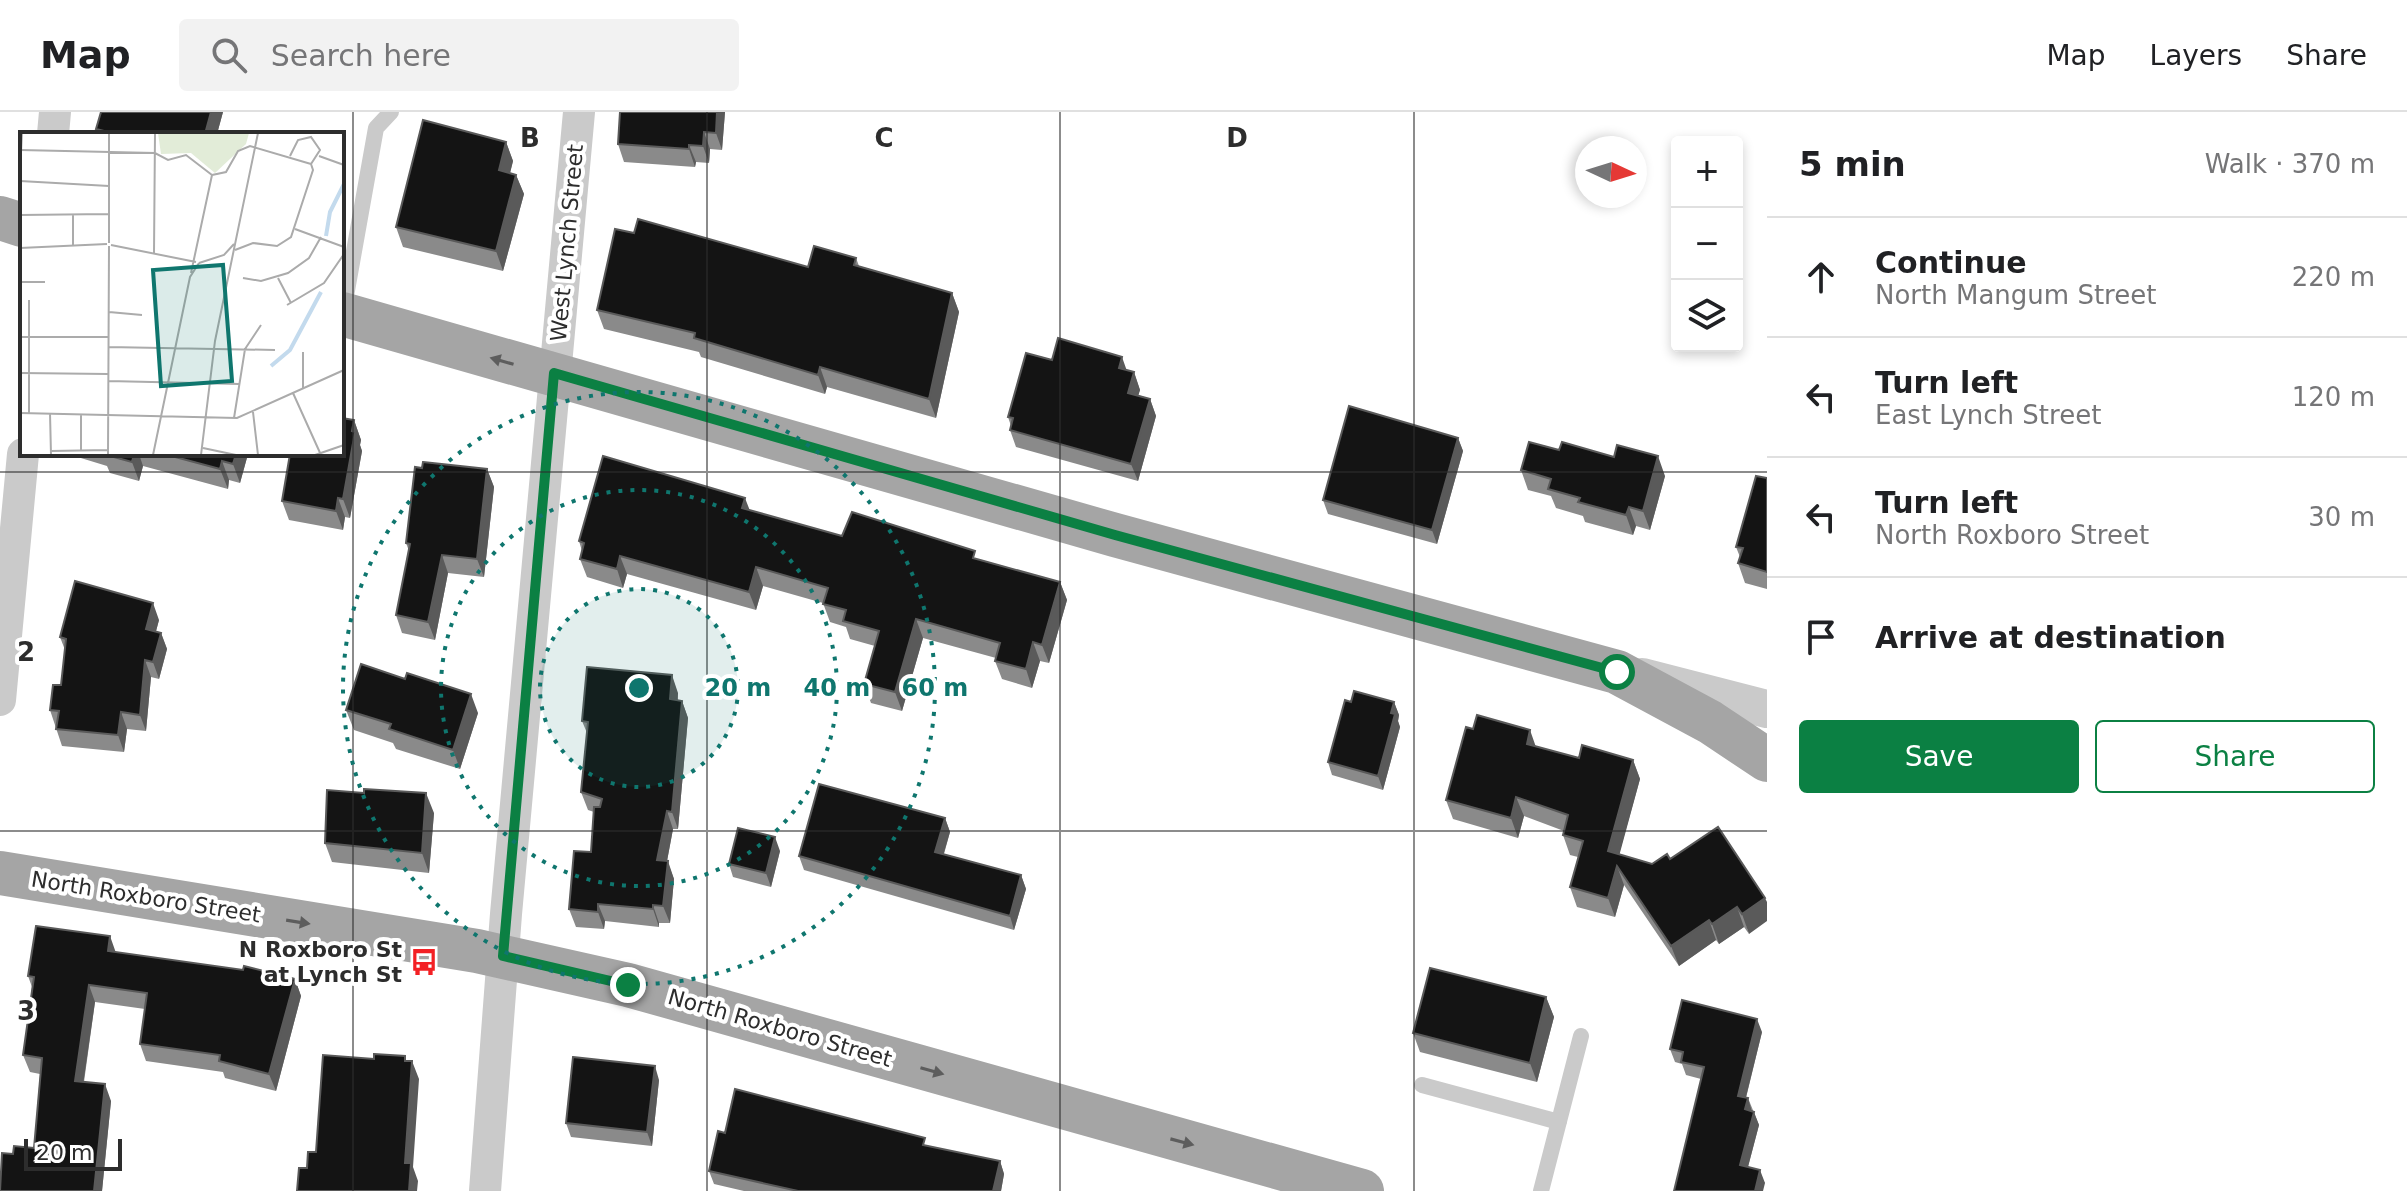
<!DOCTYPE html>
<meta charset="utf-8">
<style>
body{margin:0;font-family:"DejaVu Sans",sans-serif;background:#f2f2f2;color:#202124}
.controls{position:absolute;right:24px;top:24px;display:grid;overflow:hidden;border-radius:8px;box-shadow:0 4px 12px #0003}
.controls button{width:72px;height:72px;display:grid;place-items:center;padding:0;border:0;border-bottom:2px solid #e0e0e0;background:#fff;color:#202124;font:40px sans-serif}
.compass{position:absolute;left:1575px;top:24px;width:72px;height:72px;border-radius:50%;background:#fff;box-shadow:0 4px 12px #0003;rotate:94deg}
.scale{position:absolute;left:24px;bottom:20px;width:98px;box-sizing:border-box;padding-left:8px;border:4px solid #2d2d2d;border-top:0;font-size:22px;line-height:28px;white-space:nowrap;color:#2d2d2d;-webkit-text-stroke:6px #fff;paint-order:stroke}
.stop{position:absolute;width:24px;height:24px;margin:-18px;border:6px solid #0b8043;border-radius:50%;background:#fff}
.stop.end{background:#0b8043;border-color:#fff;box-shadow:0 2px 8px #0008}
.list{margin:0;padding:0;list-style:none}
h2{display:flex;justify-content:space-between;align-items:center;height:104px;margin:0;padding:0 32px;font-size:34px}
h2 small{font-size:26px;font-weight:400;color:#757577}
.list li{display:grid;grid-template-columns:52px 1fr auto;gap:24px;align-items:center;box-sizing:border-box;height:120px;padding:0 32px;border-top:2px solid #e0e0e0}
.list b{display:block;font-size:30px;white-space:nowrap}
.list p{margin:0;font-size:26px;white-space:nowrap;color:#757577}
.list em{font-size:26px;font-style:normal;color:#757577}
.actions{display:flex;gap:16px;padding:24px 32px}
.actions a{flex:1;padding:18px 0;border:2px solid #0b8043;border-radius:8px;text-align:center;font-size:28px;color:#0b8043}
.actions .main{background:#0b8043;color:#fff}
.icon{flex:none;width:44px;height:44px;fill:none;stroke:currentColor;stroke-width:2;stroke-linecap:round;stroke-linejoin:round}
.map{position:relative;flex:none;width:1767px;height:1079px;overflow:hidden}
header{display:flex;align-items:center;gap:48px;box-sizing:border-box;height:112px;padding:0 40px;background:#fff;border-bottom:2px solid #e0e0e0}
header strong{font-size:38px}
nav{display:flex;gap:44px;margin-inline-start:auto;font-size:28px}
.search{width:560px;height:72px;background:#f2f2f2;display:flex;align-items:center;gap:20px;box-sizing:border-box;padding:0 28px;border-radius:8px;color:#757577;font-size:30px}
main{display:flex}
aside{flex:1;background:#fff}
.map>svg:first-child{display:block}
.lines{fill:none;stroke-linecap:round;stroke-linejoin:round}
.service{stroke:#cacaca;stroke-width:16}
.minor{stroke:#cacaca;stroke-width:32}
.tertiary{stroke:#cacaca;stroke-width:38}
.primary{stroke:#a5a5a5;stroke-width:44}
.wall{fill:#8a8a8a}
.shaded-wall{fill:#5a5a5a}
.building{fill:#141414;stroke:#5a5a5a;stroke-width:2}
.oneway{fill:#5d5d5d}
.route{stroke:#0b8043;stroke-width:10}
.grid{fill:none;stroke:#2d2d2d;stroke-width:2;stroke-opacity:0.55}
.ring{fill:none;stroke:#0f766e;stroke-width:4;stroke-dasharray:4 8}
.labels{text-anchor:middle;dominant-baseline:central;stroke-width:8;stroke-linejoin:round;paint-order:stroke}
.street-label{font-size:22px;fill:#2d2d2d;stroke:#fff}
.poi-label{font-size:22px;font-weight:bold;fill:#2d2d2d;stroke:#fff;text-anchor:end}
.inset-river{fill:none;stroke:#c3daed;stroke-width:4}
.inset-road{fill:none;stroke:#ababab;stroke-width:2}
.view{fill:#0f766e;fill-opacity:0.15;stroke:#0f766e;stroke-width:4}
.inset-edge{fill:none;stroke:#2d2d2d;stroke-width:4}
.grid-label{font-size:26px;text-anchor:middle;font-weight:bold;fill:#2d2d2d;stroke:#fff;stroke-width:8;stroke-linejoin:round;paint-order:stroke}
.centre{fill:#0f766e;stroke:#fff;stroke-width:4}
.ring-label{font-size:24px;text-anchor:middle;font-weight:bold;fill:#0f766e;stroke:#fff;stroke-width:8;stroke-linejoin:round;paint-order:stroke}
</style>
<header>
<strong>Map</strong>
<div class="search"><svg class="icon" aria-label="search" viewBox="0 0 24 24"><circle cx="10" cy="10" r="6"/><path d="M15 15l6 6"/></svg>Search here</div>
<nav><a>Map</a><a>Layers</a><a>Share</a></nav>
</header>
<main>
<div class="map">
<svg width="1767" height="1079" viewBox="0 0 1767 1079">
<rect width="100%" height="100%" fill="#fff"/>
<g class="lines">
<path class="service" d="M343,201L376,16L391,0
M1422,973L1559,1010
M1541,1079L1581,924"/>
<path class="minor" d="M53,22L55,0
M0,588L23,342
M485,1079L506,802L579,0"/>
<path class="tertiary" d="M1642,565L1767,597"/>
<path class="primary" d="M0,106L22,113
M342,202L1115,423L1617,560L1710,610L1767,648
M0,761L477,839L628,873L1362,1079"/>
</g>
<path class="wall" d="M101,0H223L217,22H98L96,17Z
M725,0L722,38L710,37L709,51L696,50L695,55L624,50L618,32Z
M506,30L513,49L510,61L516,63L524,82L503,159L403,135L396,115Z
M634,121L808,155L856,146L859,154L952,181L959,200L936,306L827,275L825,282L701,245L699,240L604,217L597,198Z
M1052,248L1127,258L1134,260L1140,278L1138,283L1150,287L1156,304L1138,369L1016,335L1010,318L1011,314L1008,305Z
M354,308L361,328L360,333L362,339L350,406L345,405L343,418L289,408L282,389Z
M1458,326L1463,339L1437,432L1328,402L1323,388Z
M1559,338L1665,364L1650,418L1636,414L1633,423L1585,410L1583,404L1556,396L1551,384L1528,378L1521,358Z
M70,342H248L240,371L229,368L228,377L143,354L139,369L110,361L107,354L71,343Z
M422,356L487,357L494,375L484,465L448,461L435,528L402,521L396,503L409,439L406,431Z
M1767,366V477L1745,471L1738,451L1740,445L1736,435Z
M749,398L842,424L978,447L1060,470L1067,488L1049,551L1040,549L1032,576L1002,567L995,549L996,546L923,526L902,599L871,591L864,572L875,534L850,527L846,515L830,510L823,491L763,474L756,498L627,462L623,476L587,465L580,447L582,439L579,429Z
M159,508L156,519L161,521L167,537L159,567L151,565L146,619L127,617L124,640L62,634L50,598L61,573L65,538L60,525Z
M405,567L478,601L460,657L396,637L393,631L354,618L346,598Z
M678,581V588L682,589L688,606L678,717H673L667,749L674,767L670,811H659V815L605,809L604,817L576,815L569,797L591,740L594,700L588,698L581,680L587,621L582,609Z
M1351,590H1394L1399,603L1398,609L1400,615L1383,678L1332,663L1328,650Z
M1536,634L1579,646L1633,648L1640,667L1619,742L1652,752L1670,747L1718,715L1749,822L1744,815L1719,832L1716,828L1679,854L1624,773L1615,805L1577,795L1570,775L1578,745L1570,743L1563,723L1564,719L1524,704L1518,726L1453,707L1446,688Z
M434,701L429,761L332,750L325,731Z
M945,706L950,720L944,742L1021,763L1026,777L1014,818L804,758L799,744Z
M780,739L771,775L733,765L729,752Z
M116,840L295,867L301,884L276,979L225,966L223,960L146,949L140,932L145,897L95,890L84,970L111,989L102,1079H0L13,1042L34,1036L40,962L30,960L23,943L32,875L28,864Z
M1546,885L1554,905L1537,970L1420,940L1413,921Z
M1762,920L1746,986H1748L1759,1013L1748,1055L1765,1071L1674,1079L1701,967L1686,963L1682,952L1675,950L1670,937Z
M659,968L652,1034L571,1025L566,1011Z
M725,1021L928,1034L1000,1049L1004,1062L1001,1079H744L714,1072L709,1059Z"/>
<path class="shaded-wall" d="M211,0H223L217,22H205Z
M717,0H725L722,38L716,21Z
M704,20L710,37L709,51L703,34Z
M506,30L513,49L506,77L499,58Z
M689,33L696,50L695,55L689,37Z
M516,63L524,82L503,159L496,139Z
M952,181L959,200L936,306L929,287Z
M1122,245L1128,262L1119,256Z
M820,255L827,275L825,282L818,263Z
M1134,260L1140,278L1134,298L1128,281Z
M1150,287L1156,304L1138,369L1131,352Z
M354,308L361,328L360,333L362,339L350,406L343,387Z
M1458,326L1463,339L1437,432L1432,418Z
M134,342H139L143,354L139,369L132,350Z
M236,342H248L240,371L233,352Z
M1658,344L1665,364L1650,418L1643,399Z
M222,349L229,368L228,377L220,357Z
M487,357L494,375L484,465L477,447Z
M338,386L345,405L343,418L336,399Z
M745,386L752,404L742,396Z
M1629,395L1636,414L1633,423L1626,403Z
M442,443L448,461L435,528L428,510Z
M620,444L627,462L623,476L617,457Z
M756,455L763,474L756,498L749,480Z
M1060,470L1067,488L1049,551L1042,533Z
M153,491L159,508L152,534L146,517Z
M916,507L923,526L902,599L895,580Z
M161,521L167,537L159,567L153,550Z
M1033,530L1040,549L1032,576L1026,557Z
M145,548L151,565L146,619L140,603Z
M672,563L678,581L676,605L670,587Z
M471,582L478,601L460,657L453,638Z
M682,589L688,606L678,717L672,700Z
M1394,590L1399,603L1398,609L1400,615L1383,678L1378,664Z
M121,600L127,617L124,640L118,623Z
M1530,618L1537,638L1527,632Z
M1633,648L1640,667L1615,759L1608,739Z
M426,681L434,701L429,761L422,741Z
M1516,685L1524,704L1518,726L1511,706Z
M667,699L673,717L664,765L657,748Z
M945,706L950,720L940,754L935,740Z
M775,725L780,739L771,775L766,761Z
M668,749L674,767L670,811L663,794Z
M1617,754L1624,773L1615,805L1608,786Z
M1021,763L1026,777L1014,818L1010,804Z
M1765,786L1767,790V809L1749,822L1742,802Z
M598,792L605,809L604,817L598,800Z
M653,793L659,811V815L653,797Z
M1737,795L1744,815L1719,832L1712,812Z
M1709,808L1716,828L1679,854L1671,834Z
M110,824L116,841L108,839Z
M295,867L301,884L276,979L269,962Z
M89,873L95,890L81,987L75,969Z
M1546,885L1554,905L1537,970L1530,951Z
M1757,907L1762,920L1743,997L1738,984Z
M412,949L419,967L413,1055L418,1069L417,1079H409L405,1051Z
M655,954L659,968L652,1034L647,1020Z
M105,972L111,989L102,1079H94Z
M1748,986L1752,1000L1745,997Z
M1754,1000L1759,1013L1745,1066L1740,1053Z
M1000,1049L1004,1062L1001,1079H993Z
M1760,1058L1765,1071L1763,1079H1755Z"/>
<path class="building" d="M101,0H211L205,22H116L96,17Z
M620,0H717L716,21L704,20L703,34L689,33V37L618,32Z
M423,8L506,30L499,58L516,63L496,139L396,115Z
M638,107L808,155L814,134L856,146L854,153L952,181L929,287L820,255L818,263L694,226L695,221L597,198L615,117L634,121Z
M1058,226L1122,245L1119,256L1134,260L1128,281L1150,287L1131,352L1010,318L1013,306L1008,305L1026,241L1052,248Z
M1349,294L1458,326L1432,418L1323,388Z
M342,306L354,308L352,319L355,320L343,387L338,386L336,399L282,389L290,342H342Z
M1529,330L1559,338L1562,330L1614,345L1617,333L1658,344L1643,399L1629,395L1626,403L1578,390L1580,386L1548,377L1551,367L1521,358Z
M103,342H134L132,350Z
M164,342H236L233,352L222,349L220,357Z
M603,344L745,386L742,396L842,424L852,400L975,439L973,446L1060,470L1042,533L1033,530L1026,557L995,549L1000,531L916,507L895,580L864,572L879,519L843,509L846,498L823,492L828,476L756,455L749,480L620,444L617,457L580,447L584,431L579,429Z
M423,350L487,357L477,447L442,443L428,510L396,503L410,432L406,431L415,355L422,356Z
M1756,364L1767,366V460L1738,451L1743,436L1736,435Z
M75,469L153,491L146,517L161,521L153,550L145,548L140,603L121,600L118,623L56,617L59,599L50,598L53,573H61L66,527L60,525Z
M361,552L405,567L407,561L471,582L453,638L389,617L391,612L346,598Z
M587,555L672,563L670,587L682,589L672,700L667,699L657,748L668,749L663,794L653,793V797L598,792V800L569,797L574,739L591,740L594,695H600L602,687L581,680L588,610L582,609Z
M1354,579L1394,590L1391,601L1395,602L1378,664L1328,650L1345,588L1351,590Z
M1477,603L1530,618L1527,632L1579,646L1582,633L1633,648L1608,739L1652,752L1667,742L1670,747L1718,715L1765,786L1742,802L1737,795L1712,812L1709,808L1671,834L1617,754L1608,786L1570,775L1583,729L1563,723L1568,703L1516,685L1511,706L1446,688L1466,615L1473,617Z
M819,672L945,706L935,740L1021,763L1010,804L799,744Z
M364,677L426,681L422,741L325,731L327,678L364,681Z
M738,716L775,725L766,761L729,752Z
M36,814L110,824L108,839L243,858L244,854L295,867L269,962L219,949L220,943L140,932L147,881L89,873L75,969L105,972L94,1079H0L2,1041L13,1042L14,1034L34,1036L42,946L23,943L34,865L28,864Z
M1430,856L1546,885L1530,951L1413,921Z
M1682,888L1757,907L1738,984L1748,986L1745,997L1754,1000L1740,1053L1760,1058L1755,1079H1674L1704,955L1681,950L1683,940L1670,937Z
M374,942L405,944V949H412L405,1051H411L409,1079H297L299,1056H307L308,1040H316L323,943L374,947Z
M573,945L655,954L647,1020L566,1011Z
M735,977L925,1026L923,1033L1000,1049L993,1079H798L709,1059L718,1019L725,1021Z"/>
<defs><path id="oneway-solid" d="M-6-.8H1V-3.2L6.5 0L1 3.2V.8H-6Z" transform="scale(2)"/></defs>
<g class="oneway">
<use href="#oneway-solid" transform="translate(502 249) rotate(-164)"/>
<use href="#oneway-solid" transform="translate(298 810) rotate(9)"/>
<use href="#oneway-solid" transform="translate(932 959) rotate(16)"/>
<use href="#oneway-solid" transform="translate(1182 1030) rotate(15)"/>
</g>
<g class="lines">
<path class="route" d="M628,873L503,844L554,261L1115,423L1617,560"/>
</g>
<path class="grid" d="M353,0V1079M707,0V1079M1060,0V1079M1414,0V1079M0,360H1767M0,719H1767"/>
<circle cx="639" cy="576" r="99" fill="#0f766e" fill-opacity=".12"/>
<g class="ring">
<circle cx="639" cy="576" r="99"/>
<circle cx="639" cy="576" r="198"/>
<circle cx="639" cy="576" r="296"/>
</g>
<defs>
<g id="bus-bare" transform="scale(2.16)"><path d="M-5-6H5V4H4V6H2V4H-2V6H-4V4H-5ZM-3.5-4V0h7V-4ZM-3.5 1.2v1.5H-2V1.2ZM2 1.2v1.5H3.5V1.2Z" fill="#f32024" stroke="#fff" stroke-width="2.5" paint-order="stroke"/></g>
</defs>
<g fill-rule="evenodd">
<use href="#bus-bare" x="424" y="850"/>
</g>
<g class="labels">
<g class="street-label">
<text transform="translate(567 131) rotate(-85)">West Lynch Street</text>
<text transform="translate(146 785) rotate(9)">North Roxboro Street</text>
<text transform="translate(780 916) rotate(16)">North Roxboro Street</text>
</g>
<g class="poi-label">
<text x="402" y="837">N Roxboro St<tspan x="402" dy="25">at Lynch St</tspan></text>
</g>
</g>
<g transform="translate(20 20)">
<rect width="324" height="324" fill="#fff"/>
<path d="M138,1H229L226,12L195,41L171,21L141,22Z" fill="#e2ecd8"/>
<path class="inset-river" d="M306,104L310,80L324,52M251,234L270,218L301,160"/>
<path class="inset-road" d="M0,18L135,21L148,28L166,23L192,43M270,24L278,8L291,5L300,18L291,32M299,24L324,33M0,40L2,1M192,43L206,40L218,19L230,14L291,32M0,49L89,54M0,83L89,82M53,83V113M275,97L324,115M89,111V1M91,113L176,130M0,116L87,112M215,118L233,111L257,114L271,105L293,38L291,32M134,121L135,1M179,131L204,123L214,112M171,141L192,43M223,146L241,149L268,141L289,126L301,105M258,146L271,171M0,150H25M267,173L304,151L324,122M89,180L122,183M0,205H88M88,215L255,218M0,241L88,242M88,249L219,252M283,257V220M273,261L301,323M233,280L238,323M0,281L217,286L324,238M9,281V168M30,281L31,323M61,282V318M214,286L225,217L241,193M183,316L216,323M31,319L88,318M88,323L89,114M133,323L170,145L179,131M181,323L195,209L238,1M295,323L324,313"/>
<path class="view" d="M203,133L212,249L141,254L133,138Z"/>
<rect width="324" height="324" class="inset-edge"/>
</g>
<g class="grid-label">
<text x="530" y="35">B</text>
<text x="884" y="35">C</text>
<text x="1237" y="35">D</text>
<text x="26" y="549">2</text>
<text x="26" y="908">3</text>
</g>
<circle cx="639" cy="576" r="12" class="centre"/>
<g class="ring-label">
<text x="738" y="584">20 m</text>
<text x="837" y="584">40 m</text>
<text x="935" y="584">60 m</text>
</g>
</svg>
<div class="controls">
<button>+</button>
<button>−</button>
<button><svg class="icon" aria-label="layers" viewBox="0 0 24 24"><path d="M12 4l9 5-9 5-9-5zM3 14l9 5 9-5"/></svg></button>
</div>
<svg class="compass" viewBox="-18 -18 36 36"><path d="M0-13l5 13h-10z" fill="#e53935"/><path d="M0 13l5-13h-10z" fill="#757577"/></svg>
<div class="scale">20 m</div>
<div class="stop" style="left:1617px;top:560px"></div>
<div class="stop end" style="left:628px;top:873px"></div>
</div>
<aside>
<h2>5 min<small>Walk · 370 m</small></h2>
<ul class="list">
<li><svg class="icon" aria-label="ahead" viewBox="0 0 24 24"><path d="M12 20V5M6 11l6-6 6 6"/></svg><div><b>Continue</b><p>North Mangum Street</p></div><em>220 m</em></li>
<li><svg class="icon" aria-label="left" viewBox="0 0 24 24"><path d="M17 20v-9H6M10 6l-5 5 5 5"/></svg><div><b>Turn left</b><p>East Lynch Street</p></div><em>120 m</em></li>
<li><svg class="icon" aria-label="left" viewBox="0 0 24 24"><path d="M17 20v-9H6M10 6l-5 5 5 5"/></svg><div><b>Turn left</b><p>North Roxboro Street</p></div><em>30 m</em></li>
<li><svg class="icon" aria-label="arrive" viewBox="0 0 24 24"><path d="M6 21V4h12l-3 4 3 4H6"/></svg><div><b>Arrive at destination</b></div></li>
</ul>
<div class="actions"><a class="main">Save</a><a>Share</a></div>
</aside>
</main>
